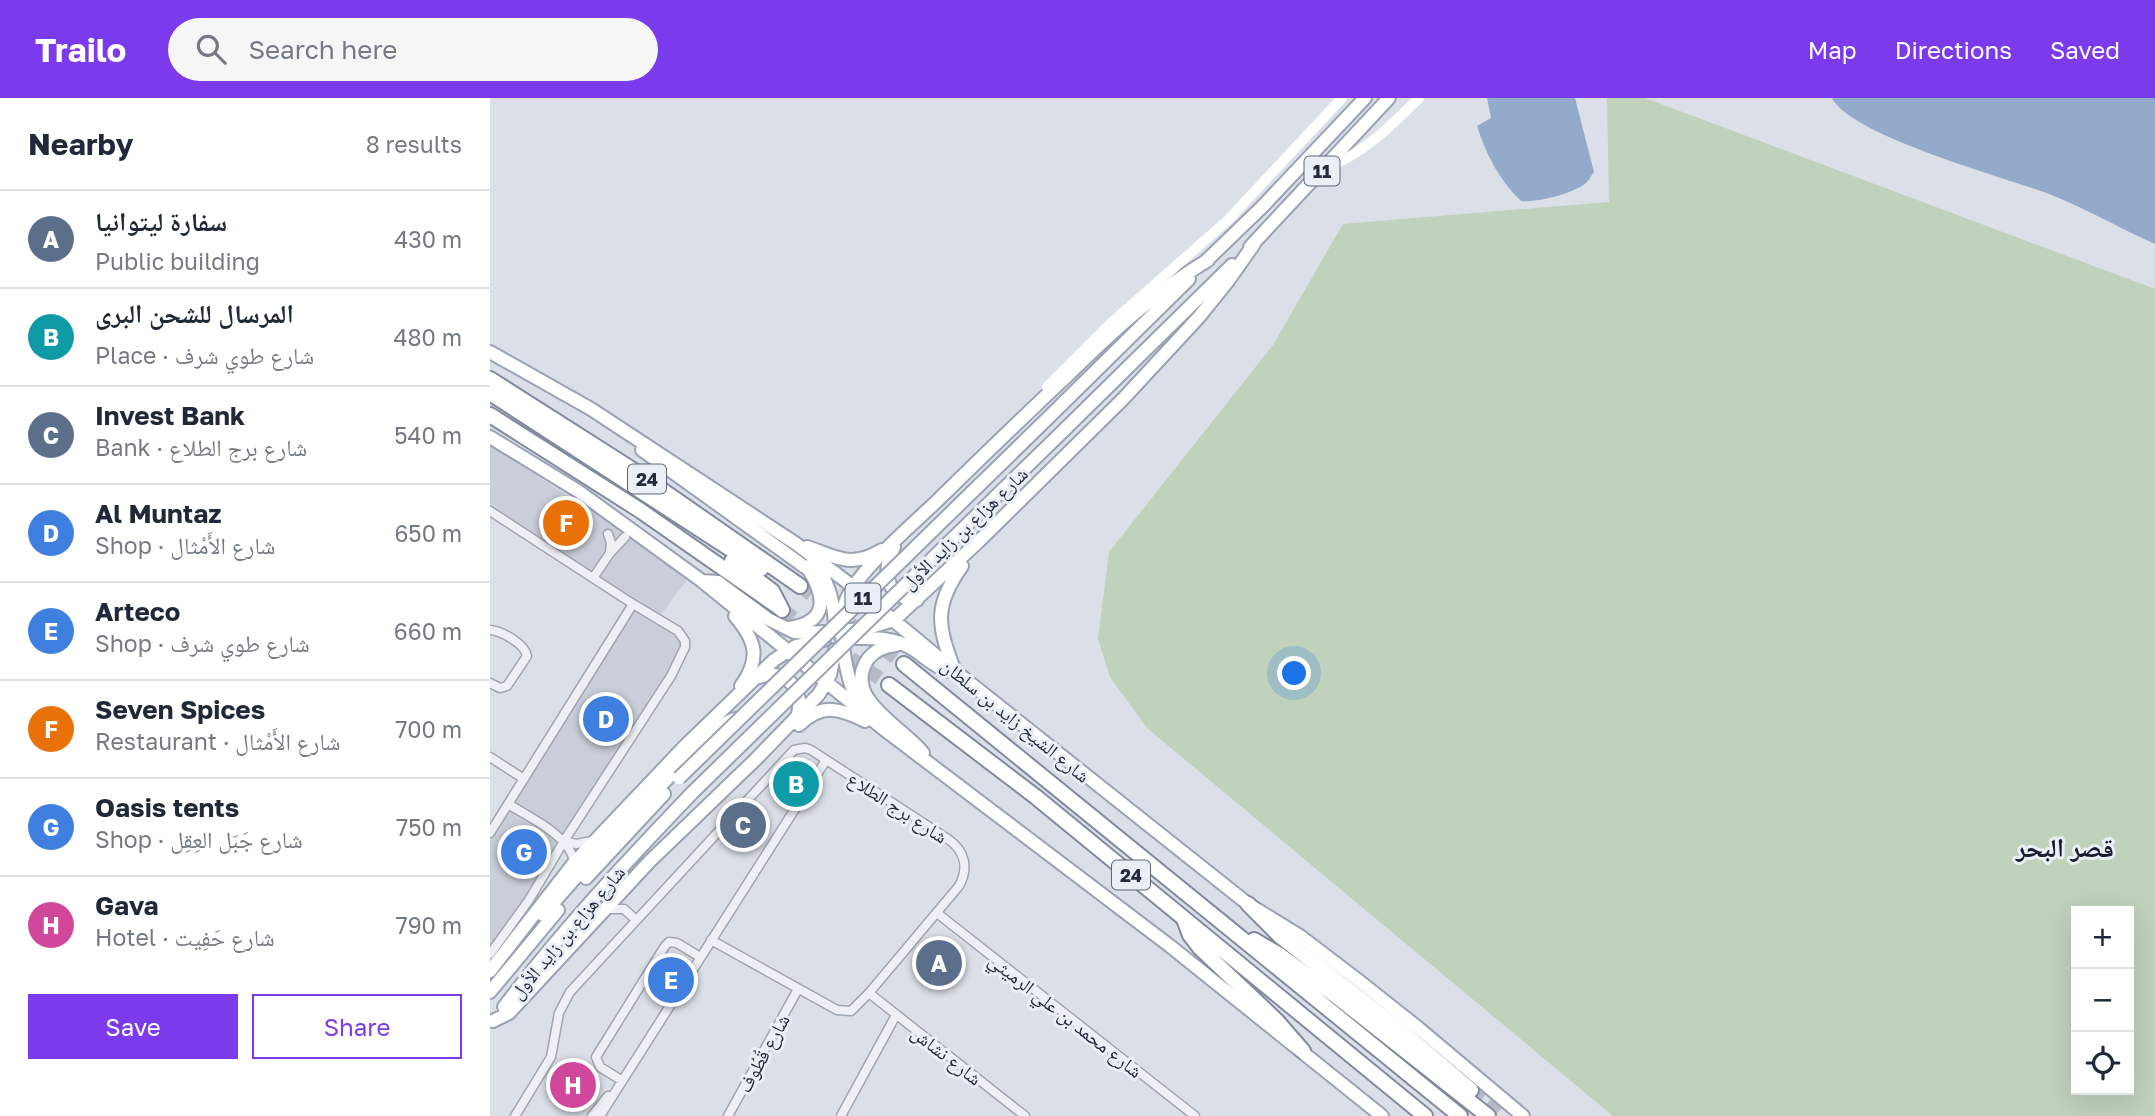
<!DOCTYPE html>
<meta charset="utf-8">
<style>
body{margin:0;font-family:"Golos Text","Noto Naskh Arabic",sans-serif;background:#f6f6f7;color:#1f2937}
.controls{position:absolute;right:21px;bottom:21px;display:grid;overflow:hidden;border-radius:0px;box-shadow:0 7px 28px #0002}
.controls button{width:63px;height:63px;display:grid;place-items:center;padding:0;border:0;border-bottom:2px solid #e0e1e3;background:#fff;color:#1f2937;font:35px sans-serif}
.you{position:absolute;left:805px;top:576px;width:24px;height:24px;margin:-18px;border:5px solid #fff;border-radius:50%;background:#1a73e8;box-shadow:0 0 0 10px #1a73e833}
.badge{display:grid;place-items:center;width:46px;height:46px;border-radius:50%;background:#7c3aed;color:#fff;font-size:23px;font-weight:700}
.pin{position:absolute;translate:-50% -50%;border:4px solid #fff;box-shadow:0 2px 7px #0006}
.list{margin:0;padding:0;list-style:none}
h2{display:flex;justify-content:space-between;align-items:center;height:91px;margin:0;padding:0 28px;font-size:30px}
h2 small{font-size:23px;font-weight:400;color:#747a83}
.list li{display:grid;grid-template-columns:46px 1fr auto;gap:21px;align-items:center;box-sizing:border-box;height:98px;padding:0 28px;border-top:2px solid #e0e1e3}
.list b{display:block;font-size:26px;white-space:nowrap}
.list p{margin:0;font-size:23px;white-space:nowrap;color:#747a83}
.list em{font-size:23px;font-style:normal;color:#747a83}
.actions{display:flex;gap:14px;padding:21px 28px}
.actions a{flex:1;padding:16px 0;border:2px solid #7c3aed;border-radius:0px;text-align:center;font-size:24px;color:#7c3aed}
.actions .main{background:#7c3aed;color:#fff}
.icon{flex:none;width:38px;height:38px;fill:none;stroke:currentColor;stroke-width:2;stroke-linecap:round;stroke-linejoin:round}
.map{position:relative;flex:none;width:1665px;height:1018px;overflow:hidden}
header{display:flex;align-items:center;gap:42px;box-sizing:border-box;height:98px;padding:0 35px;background:#7c3aed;color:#fff}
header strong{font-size:33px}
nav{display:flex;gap:38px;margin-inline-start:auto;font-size:24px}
.search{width:490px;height:63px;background:#f6f6f7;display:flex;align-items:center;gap:18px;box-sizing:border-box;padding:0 24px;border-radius:38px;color:#747a83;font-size:26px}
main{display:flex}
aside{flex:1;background:#fff}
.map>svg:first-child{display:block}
.built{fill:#c9ced9}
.green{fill:#c0d1bc;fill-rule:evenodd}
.water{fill:#93aaca}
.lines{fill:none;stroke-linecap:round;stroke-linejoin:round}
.highway-tunnel{stroke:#b6bbc5;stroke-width:14;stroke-dasharray:14 7;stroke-linecap:butt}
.street-casing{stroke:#a0a6b1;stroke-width:11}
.primary-casing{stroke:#9aa2b3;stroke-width:16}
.highway-casing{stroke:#828b9e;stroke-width:18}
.street{stroke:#eef0f5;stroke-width:8}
.secondary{stroke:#fff;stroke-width:10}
.primary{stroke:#fff;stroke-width:12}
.highway{stroke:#fff;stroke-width:14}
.primary-bridge-casing{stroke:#9aa2b3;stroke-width:16;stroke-linecap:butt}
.primary-bridge{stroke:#fff;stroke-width:12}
.labels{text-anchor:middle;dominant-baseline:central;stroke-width:6;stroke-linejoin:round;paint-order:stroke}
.shield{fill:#eaeef5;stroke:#5f6675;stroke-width:2}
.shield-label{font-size:18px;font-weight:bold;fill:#242c3e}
.street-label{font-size:19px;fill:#242c3e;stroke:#eaeef5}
.district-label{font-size:26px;font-weight:bold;fill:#171d2e;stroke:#eaeef5}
</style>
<header>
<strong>Trailo</strong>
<div class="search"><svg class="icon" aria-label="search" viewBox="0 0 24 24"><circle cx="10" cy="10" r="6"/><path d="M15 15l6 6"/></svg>Search here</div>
<nav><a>Map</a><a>Directions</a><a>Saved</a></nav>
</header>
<main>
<aside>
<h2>Nearby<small>8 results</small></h2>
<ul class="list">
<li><span class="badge" style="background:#5c6f8a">A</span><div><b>سفارة ليتوانيا</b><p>Public building</p></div><em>430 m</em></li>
<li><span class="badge" style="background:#0f9aa8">B</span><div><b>المرسال للشحن البرى</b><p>Place · شارع طوي شرف</p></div><em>480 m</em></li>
<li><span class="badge" style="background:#5c6f8a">C</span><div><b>Invest Bank</b><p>Bank · شارع برج الطلاع</p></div><em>540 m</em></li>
<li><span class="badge" style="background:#3f7fe0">D</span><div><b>Al Muntaz</b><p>Shop · شارع الأَمْثال</p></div><em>650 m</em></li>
<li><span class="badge" style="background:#3f7fe0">E</span><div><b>Arteco</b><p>Shop · شارع طوي شرف</p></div><em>660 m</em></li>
<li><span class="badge" style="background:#e8710a">F</span><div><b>Seven Spices</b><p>Restaurant · شارع الأَمْثال</p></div><em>700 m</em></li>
<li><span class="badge" style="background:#3f7fe0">G</span><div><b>Oasis tents</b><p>Shop · شارع جَبَل العِقِل</p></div><em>750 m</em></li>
<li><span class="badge" style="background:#d1479c">H</span><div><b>Gava</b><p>Hotel · شارع حَفِيت</p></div><em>790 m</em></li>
</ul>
<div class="actions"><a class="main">Save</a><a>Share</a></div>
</aside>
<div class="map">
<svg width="1665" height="1018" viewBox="0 0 1665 1018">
<rect width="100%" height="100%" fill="#dbdfe7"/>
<path class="built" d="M0,348L132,432L197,482L166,523L187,537L192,544L190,556L0,856V740L102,574L148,504L0,409Z"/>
<path class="green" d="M1117,0H1155L1665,191V1018H1123L657,630L620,579L608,541L619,454L783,247L853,126L1119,104ZM1586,813H1639V992H1586Z"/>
<path class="water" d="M997,0H1085L1104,74C1101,77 1100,81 1097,84C1086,95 1046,105 1031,103C1009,82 996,56 987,28L1001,20Z
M1342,0H1665V146C1629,130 1595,110 1559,96C1514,79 1361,38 1342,0Z"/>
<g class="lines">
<path class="highway-tunnel" d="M310,488L414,566
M292,512L399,587
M981,992L1010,1018"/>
<g class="street-casing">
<path id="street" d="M0,413L143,506L188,533L195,543V549L181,578L74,743L39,802L0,856
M118,436L121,445L120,455
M103,480L120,455L135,439
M0,532C12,533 35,546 37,558L17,588L10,590L0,585
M0,659L34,681
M18,706C39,719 82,739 84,765
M0,735L143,506
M74,743L86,746L102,743
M117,811H134L145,821
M447,815L705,1018
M379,895L535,1018
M131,982L110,969L106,959L175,848L179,844L187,845L210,859
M25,1018L61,959L69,915L80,894L304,652L315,650L321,652L458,741C475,753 479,770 469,788L379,895L361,913L347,912L221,842
M102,1018L118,998
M110,1018L336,662
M238,1018L308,891
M351,1018L406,917"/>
</g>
<g class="primary-casing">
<path id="primary" d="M760,149L899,0
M714,165L772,109L875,0
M0,254L101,311L305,445L357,484L466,574L758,806L810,838L869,883L927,929L1033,1018
M558,320L699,181
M570,336L742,167
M0,339L88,393L212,483L395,632L680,848L892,1018
M152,352L319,472C336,500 338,524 299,530
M317,449C348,459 360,471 392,452
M404,449C392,473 395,500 427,502
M323,463C338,482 344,502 345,527
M212,483L228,484L278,521L304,534L318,535L374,531L404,522L489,443L633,301L709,219L738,183L764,146
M245,518C266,543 271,560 251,588
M356,540C377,540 402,538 421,550C434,558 444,569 458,573
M406,547C395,548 385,552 378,561C351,600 413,629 433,655
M464,571C447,527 444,507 472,468
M269,579C296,569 316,593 307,619
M372,608C355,588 346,524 357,500C371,470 422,427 447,403C491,360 534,318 578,277C622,234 665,194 718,162
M309,627C332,605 349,610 375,623
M96,780L174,696
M53,817C100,762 148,709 199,659C214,645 229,624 249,620
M0,873L84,765L195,648L284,562L306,548L334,542
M0,894L68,812
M14,909C72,832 137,763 203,694
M3,923L19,915L159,764L265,662L329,596L340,577L345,552"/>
</g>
<g class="highway-casing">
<path id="highway" d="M0,281L146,374L310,488
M0,295L271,471
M0,317L151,413L290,510
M242,463L282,493L292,512
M414,566L970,1018
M399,587L546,699L935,1018
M758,806L791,839L913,934L981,992
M694,821L700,837L710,850L787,923L813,953
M764,842L788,856L846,898L998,1018"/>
</g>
<use href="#street" class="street"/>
<path class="secondary" d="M835,70C872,57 901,28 929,0
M557,289L621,225L737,123L852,0"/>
<use href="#primary" class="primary"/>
<use href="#highway" class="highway"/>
<g class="primary-bridge-casing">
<path id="primary-bridge" d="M189,680L558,320
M203,694L570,336"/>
</g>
<use href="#primary-bridge" class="primary-bridge"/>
</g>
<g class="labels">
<g class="shield">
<rect x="814.5" y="58.5" width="35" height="29" rx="5"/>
<rect x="138" y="366.5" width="38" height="29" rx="5"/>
<rect x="355.5" y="485.5" width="35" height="29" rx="5"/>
<rect x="622" y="762.5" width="38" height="29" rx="5"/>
</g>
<g class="shield-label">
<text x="832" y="73">11</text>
<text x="157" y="381">24</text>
<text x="373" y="500">11</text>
<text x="641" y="777">24</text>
</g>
<g class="street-label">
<text transform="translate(474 430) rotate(-44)">شارع هزاع بن زايد الأول</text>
<text transform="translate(526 622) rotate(39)">شارع الشيخ زايد بن سلطان</text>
<text transform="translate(408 709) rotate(33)">شارع برج الطلاع</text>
<text transform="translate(77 834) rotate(-50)">شارع هزاع بن زايد الأول</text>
<text transform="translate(576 917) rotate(38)">شارع محمد بن علي الرميثي</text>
<text transform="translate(273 955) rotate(-61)">شارع قُطُوف</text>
<text transform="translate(457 957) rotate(38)">شارع نشاش</text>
</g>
<g class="district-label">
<text x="1575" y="749">قصر البحر</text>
</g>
</g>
</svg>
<div class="controls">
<button>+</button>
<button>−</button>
<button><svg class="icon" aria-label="locate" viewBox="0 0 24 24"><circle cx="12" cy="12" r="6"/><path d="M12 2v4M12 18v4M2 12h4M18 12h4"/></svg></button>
</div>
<div class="you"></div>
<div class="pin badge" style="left:449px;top:865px;background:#5c6f8a">A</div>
<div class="pin badge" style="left:306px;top:686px;background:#0f9aa8">B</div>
<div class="pin badge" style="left:253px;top:727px;background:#5c6f8a">C</div>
<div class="pin badge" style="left:116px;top:621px;background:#3f7fe0">D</div>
<div class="pin badge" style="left:181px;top:882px;background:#3f7fe0">E</div>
<div class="pin badge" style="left:76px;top:425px;background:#e8710a">F</div>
<div class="pin badge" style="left:34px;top:754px;background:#3f7fe0">G</div>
<div class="pin badge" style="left:83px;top:987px;background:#d1479c">H</div>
</div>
</main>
